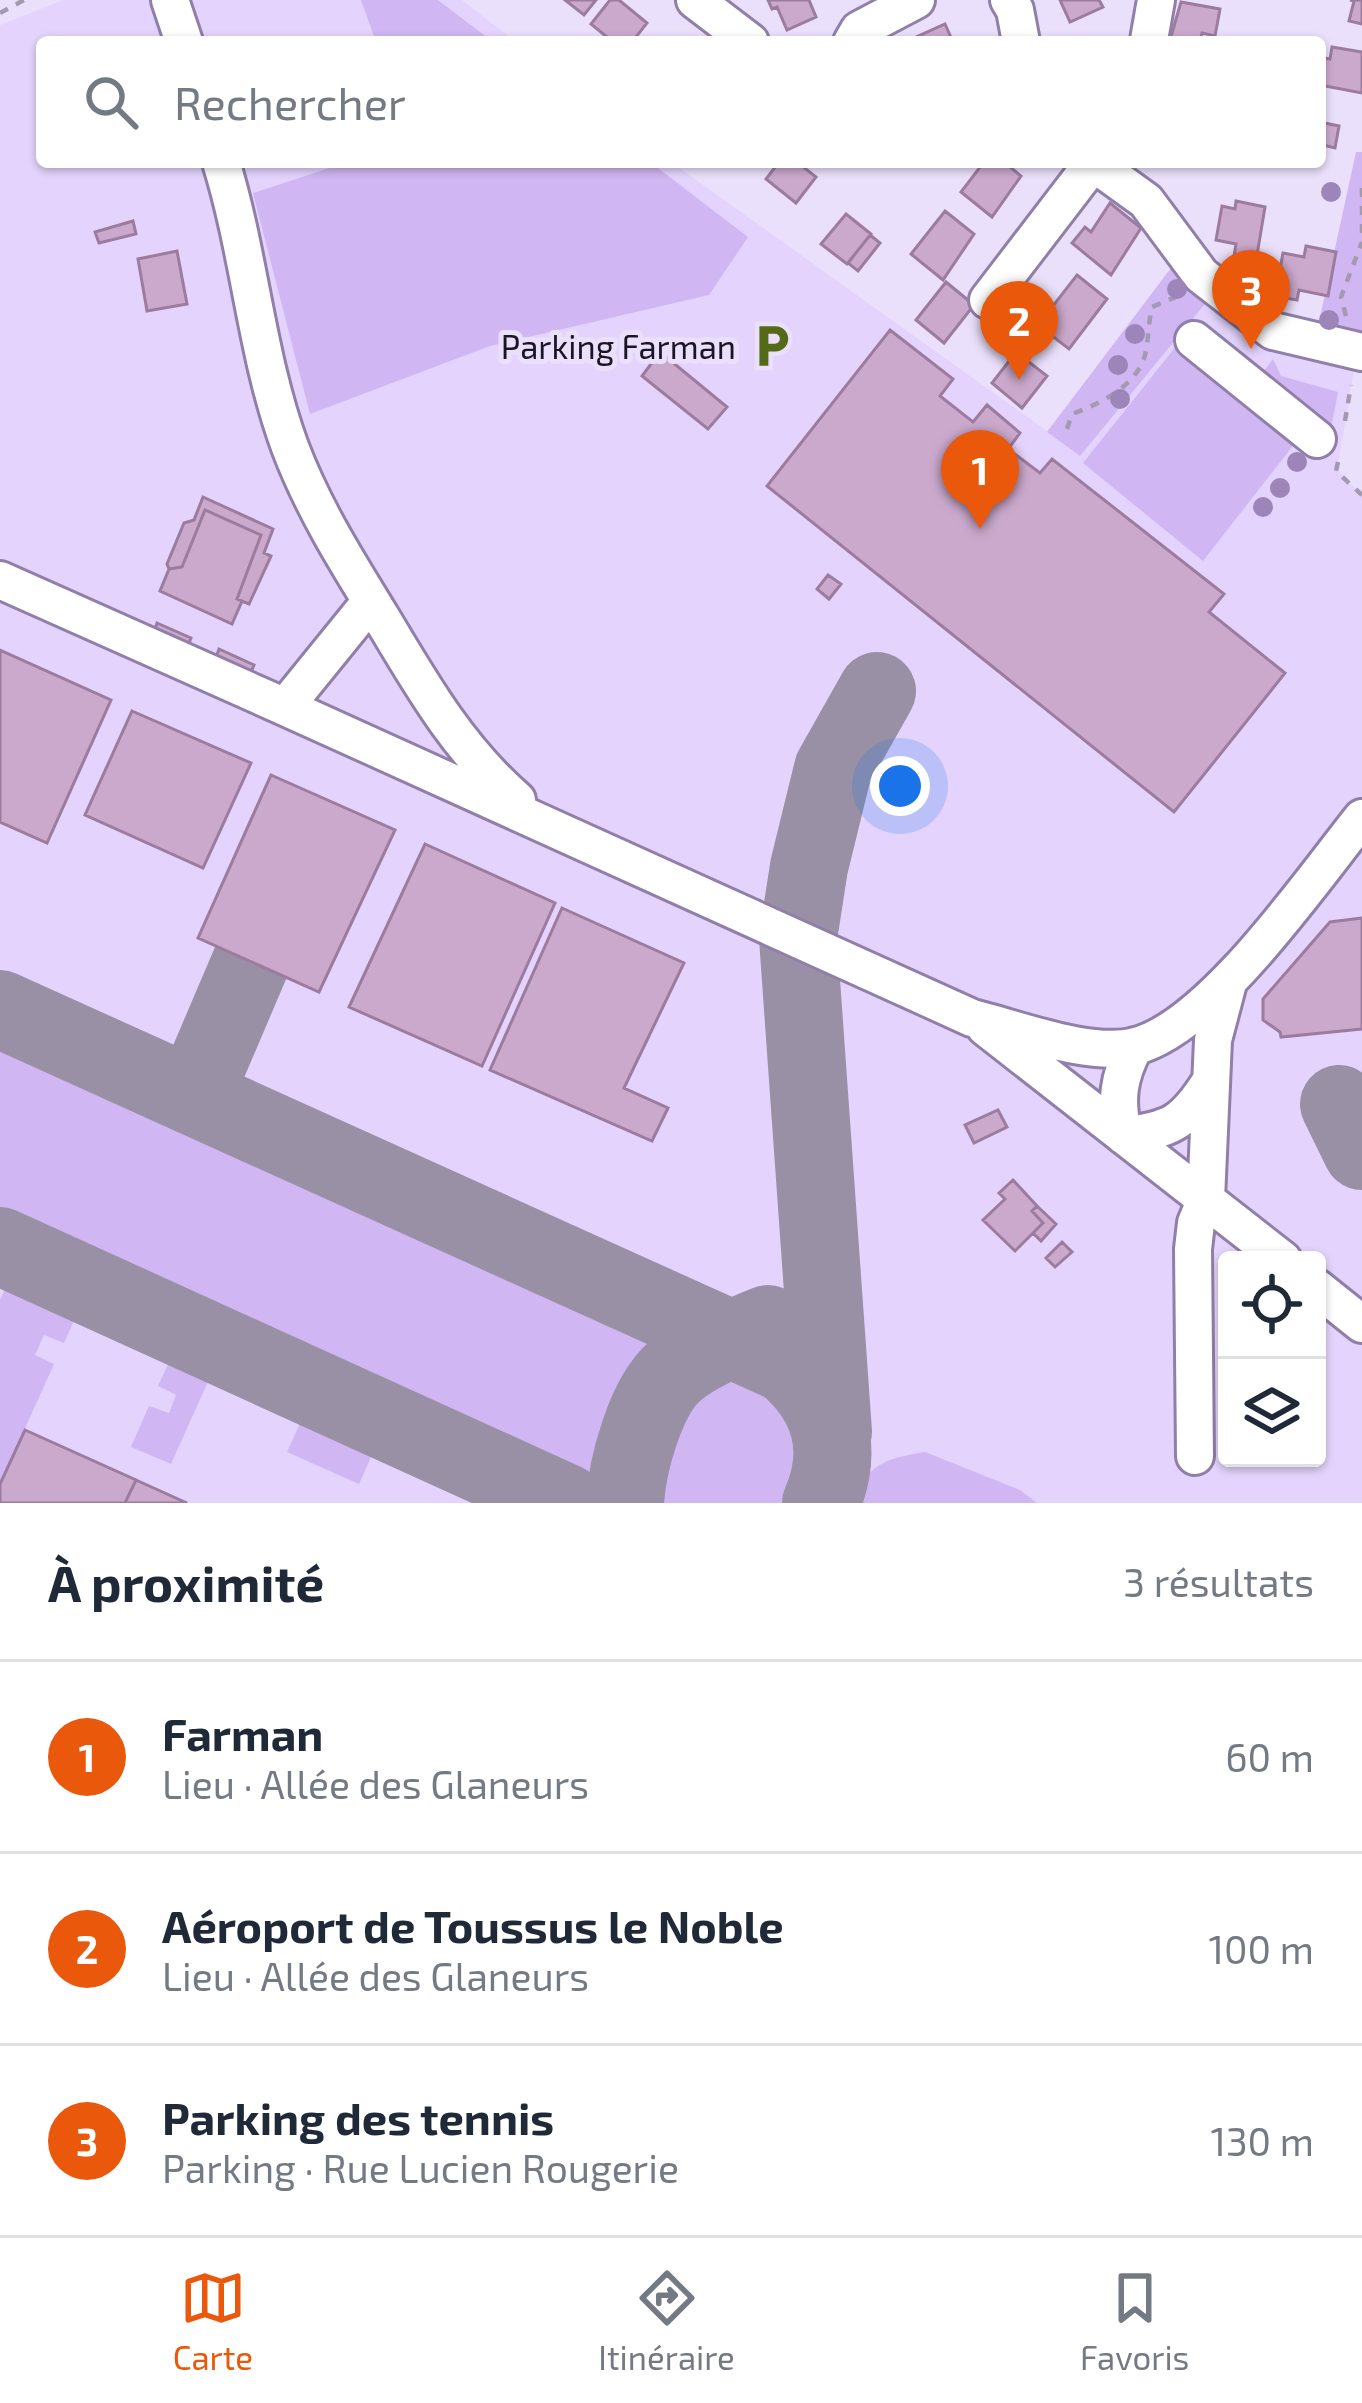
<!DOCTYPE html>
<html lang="fr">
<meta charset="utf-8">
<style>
body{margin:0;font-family:"Exo 2",sans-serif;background:#f6f6f7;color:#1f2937}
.controls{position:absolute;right:36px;bottom:36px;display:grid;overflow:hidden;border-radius:12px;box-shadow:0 3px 9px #0004}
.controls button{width:108px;height:108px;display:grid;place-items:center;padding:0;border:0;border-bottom:3px solid #e0e1e3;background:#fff;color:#1f2937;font:60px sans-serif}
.you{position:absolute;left:900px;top:786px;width:42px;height:42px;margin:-30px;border:9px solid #fff;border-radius:50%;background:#1a73e8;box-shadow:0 0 0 18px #1a73e833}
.badge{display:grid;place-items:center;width:78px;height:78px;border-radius:50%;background:#ea580c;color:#fff;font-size:39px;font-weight:700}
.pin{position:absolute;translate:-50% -99px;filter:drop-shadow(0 3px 6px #0008)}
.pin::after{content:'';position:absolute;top:63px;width:42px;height:36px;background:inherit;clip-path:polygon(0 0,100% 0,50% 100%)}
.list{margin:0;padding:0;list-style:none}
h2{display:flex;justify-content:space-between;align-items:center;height:156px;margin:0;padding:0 48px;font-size:51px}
h2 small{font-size:39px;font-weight:400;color:#747a83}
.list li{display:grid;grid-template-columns:78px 1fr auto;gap:36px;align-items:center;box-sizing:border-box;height:192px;padding:0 48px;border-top:3px solid #e0e1e3}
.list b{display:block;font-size:45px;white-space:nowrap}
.list p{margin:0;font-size:39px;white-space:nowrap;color:#747a83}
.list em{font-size:39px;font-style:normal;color:#747a83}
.icon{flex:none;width:66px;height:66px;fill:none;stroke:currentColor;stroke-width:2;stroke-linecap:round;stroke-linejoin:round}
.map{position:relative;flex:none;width:1362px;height:1503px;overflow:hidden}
.search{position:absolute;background:#fff;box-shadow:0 3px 9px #0004;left:36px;right:36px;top:36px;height:132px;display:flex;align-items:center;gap:30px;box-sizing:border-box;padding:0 42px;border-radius:12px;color:#747a83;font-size:45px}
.sheet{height:732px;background:#fff}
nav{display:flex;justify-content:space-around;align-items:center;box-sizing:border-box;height:168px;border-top:3px solid #e0e1e3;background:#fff;font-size:33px;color:#747a83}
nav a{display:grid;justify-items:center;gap:6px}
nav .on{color:#ea580c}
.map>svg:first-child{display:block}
.built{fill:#e4d4fd;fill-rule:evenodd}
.green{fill:#d0b6f2}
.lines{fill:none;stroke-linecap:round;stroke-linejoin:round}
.taxiway{stroke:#9990a6;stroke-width:78}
.building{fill:#cba9cd;stroke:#9c7c9e;stroke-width:3}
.minor-casing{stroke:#907fa8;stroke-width:42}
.path{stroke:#a399b0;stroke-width:4.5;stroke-dasharray:9 9;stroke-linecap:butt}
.minor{stroke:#fff;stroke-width:36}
.tree{fill:#9d85ba}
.labels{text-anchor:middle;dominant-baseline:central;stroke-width:10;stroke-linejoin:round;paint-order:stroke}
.poi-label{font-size:33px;fill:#1c1525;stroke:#ebe0fb;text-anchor:end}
</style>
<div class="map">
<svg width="1362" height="1503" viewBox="0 0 1362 1503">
<rect width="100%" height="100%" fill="#ebe0fb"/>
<path class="built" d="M63,0H462L516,42H42V162H671L1047,431L1187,256L1273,330L1357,352L1337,470L1362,495V1503H0V25ZM1227,1260H1317V1458H1227Z"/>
<path class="green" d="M361,0H438L493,42H376Z
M1356,152H1362V338L1317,331Z
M348,162H650L748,237L709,295L490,346L310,414L253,193Z
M1174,264L1209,299L1080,456L1047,432Z
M1181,340L1299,438L1203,561L1083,463Z
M1273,359L1281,376L1338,392L1329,439L1254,384Z
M0,1029L646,1321L654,1332L653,1343L593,1472L582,1478L566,1475L0,1220Z
M12,1274L81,1305L64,1343L44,1335L35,1355L54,1364L0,1484V1300Z
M175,1349L215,1366L171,1464L131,1447L149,1406L169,1413L176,1395L158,1386Z
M734,1364C808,1378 823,1445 786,1503H655C634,1450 676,1372 734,1364Z
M307,1408L379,1439L359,1484L287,1452Z
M925,1452L1020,1490L1037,1503H845C871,1466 880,1459 925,1452Z"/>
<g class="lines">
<path class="taxiway" d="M0,1009L786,1364C830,1401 845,1449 821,1503
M181,1090L198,1085L202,1077L251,962
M1339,1104L1362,1151
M0,1246L566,1503
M833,1432L798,938L809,867L833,769L877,691
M625,1503C627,1466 645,1397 675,1371C701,1349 737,1337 768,1324"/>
</g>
<path class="building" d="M565,0H596L584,15Z
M610,0H619L647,23L632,42H613L591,24Z
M768,0H809L816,17L787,30L777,7L772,9Z
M1060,0H1099L1103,7L1070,22Z
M1350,0H1362V24L1349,21L1354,1Z
M1181,2L1220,9L1215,36L1202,33L1200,42L1170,40Z
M945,24L953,42H916L914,38Z
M1332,47L1362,52V93L1320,85L1324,58L1330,59Z
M1320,122L1339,126L1335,148L1323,145L1320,158Z
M779,162H797L816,177L796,203L766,179Z
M984,162H1004L1021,176L992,217L961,192Z
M1236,201L1265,207L1256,261L1234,256L1236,244L1216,240L1222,206L1235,209Z
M1110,203L1141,228L1111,275L1072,243L1085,227L1091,232Z
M945,211L974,234L943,280L911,254Z
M846,214L871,234L847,264L821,244Z
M133,221L136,234L99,243L95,232Z
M870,235L880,243L858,271L848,263Z
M1306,246L1336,252L1328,296L1299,290L1297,300L1275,296L1283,253L1304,257Z
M177,251L187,304L147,311L138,259Z
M1077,275L1107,299L1069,349L1038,325Z
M946,282L974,305L944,343L916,320Z
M890,330L953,379L940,396L973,422L987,405L1020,433L1008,449L1040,473L1052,459L1224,594L1209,612L1285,673L1174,812L767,486Z
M660,352L727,407L708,429L642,376Z
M1016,352L1047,376L1022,408L992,383Z
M203,497L273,529L264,553L271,556L249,604L237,599L261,535L205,510L182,567L169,569L167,564L184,523L194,520Z
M205,510L261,535L237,599L242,601L232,624L160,591L169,569L182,567Z
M828,575L841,584L829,599L817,589Z
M157,623L191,638L183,658L150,644Z
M219,649L254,665L245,687L211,671Z
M0,650L111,700L47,843L0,822Z
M132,711L251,763L203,868L85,815Z
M271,775L395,830L319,992L198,938Z
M425,844L555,903L482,1066L349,1007Z
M562,908L684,963L624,1088L668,1108L652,1141L490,1070Z
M1362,918V1029L1281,1037L1280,1032L1263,1020V999L1330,922Z
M998,1110L1007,1127L974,1143L965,1125Z
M1013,1180L1037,1206L1032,1211L1043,1223L1015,1251L983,1220L1005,1199L999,1193Z
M1037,1206L1056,1224L1041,1241L1033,1233L1043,1223L1032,1211Z
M1062,1242L1072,1252L1055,1267L1046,1258Z
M25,1430L136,1480L125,1503H0V1484Z
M136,1480L187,1503H125Z"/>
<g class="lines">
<g class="minor-casing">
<path id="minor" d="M170,0L184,42
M695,0L750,42
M1009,0L1015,10L1021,42
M1149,40L1156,0
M852,42L859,30L916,0
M221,162C250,255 256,355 290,447C313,508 347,562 381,617C421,684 458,749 517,800
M1092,162L1146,201L1201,275L1273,331L1362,352
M988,300L1093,163
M1194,340L1317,439
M0,580L285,707L371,601
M285,707L972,1018C1018,1029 1090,1058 1136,1046C1212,1026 1312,880 1362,818
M985,1027L1283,1260
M1124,1136C1172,1129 1184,1123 1210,1082
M1124,1136C1115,1101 1118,1077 1135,1046
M1317,1288L1362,1324
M1195,1456L1193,1249L1196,1223L1206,1199L1213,1040L1228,983"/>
</g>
<path class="path" d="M0,13L24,0
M1362,188V239
M1346,316L1341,297L1362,242
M1345,421L1351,385
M1067,429L1072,414C1099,404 1137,386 1145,355C1149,339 1148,323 1152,307L1176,297
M1338,462L1336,471L1362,495"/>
<use href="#minor" class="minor"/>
</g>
<g class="tree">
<circle cx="1331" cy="192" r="10"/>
<circle cx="1177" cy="289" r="10"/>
<circle cx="1329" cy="320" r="10"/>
<circle cx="1135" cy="334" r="10"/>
<circle cx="1118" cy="365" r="10"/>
<circle cx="1120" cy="399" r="10"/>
<circle cx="1297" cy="462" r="10"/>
<circle cx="1280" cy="488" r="10"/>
<circle cx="1263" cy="507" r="10"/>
</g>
<defs>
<g id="parking-bare" transform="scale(3.6)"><path d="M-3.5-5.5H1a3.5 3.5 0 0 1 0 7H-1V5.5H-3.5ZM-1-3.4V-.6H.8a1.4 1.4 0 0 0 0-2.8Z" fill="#546a19" stroke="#ebe0fb" stroke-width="2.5" paint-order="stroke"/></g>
</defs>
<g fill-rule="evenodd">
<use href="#parking-bare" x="772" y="346"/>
</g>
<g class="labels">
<g class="poi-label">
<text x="736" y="346">Parking Farman</text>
</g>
</g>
</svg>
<div class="controls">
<button><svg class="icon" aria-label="locate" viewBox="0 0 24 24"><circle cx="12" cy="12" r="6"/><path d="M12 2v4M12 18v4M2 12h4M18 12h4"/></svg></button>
<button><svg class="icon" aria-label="layers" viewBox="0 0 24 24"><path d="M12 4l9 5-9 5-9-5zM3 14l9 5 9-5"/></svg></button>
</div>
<div class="you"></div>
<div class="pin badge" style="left:980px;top:529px">1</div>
<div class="pin badge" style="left:1019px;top:380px">2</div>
<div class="pin badge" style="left:1251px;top:349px">3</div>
<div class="search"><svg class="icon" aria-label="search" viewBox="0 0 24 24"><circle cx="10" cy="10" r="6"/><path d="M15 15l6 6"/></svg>Rechercher</div>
</div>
<section class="sheet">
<h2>À proximité<small>3 résultats</small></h2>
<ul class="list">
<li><span class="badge">1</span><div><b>Farman</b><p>Lieu · Allée des Glaneurs</p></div><em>60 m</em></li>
<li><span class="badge">2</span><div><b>Aéroport de Toussus le Noble</b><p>Lieu · Allée des Glaneurs</p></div><em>100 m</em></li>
<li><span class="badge">3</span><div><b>Parking des tennis</b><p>Parking · Rue Lucien Rougerie</p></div><em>130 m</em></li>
</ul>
</section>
<nav>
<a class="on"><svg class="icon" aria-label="map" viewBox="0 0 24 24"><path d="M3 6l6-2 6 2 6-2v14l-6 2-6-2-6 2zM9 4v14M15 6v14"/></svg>Carte</a>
<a><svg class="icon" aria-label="directions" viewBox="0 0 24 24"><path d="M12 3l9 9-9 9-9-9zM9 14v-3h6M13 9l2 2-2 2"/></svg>Itinéraire</a>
<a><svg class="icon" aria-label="saved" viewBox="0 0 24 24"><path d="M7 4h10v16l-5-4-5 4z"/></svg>Favoris</a>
</nav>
